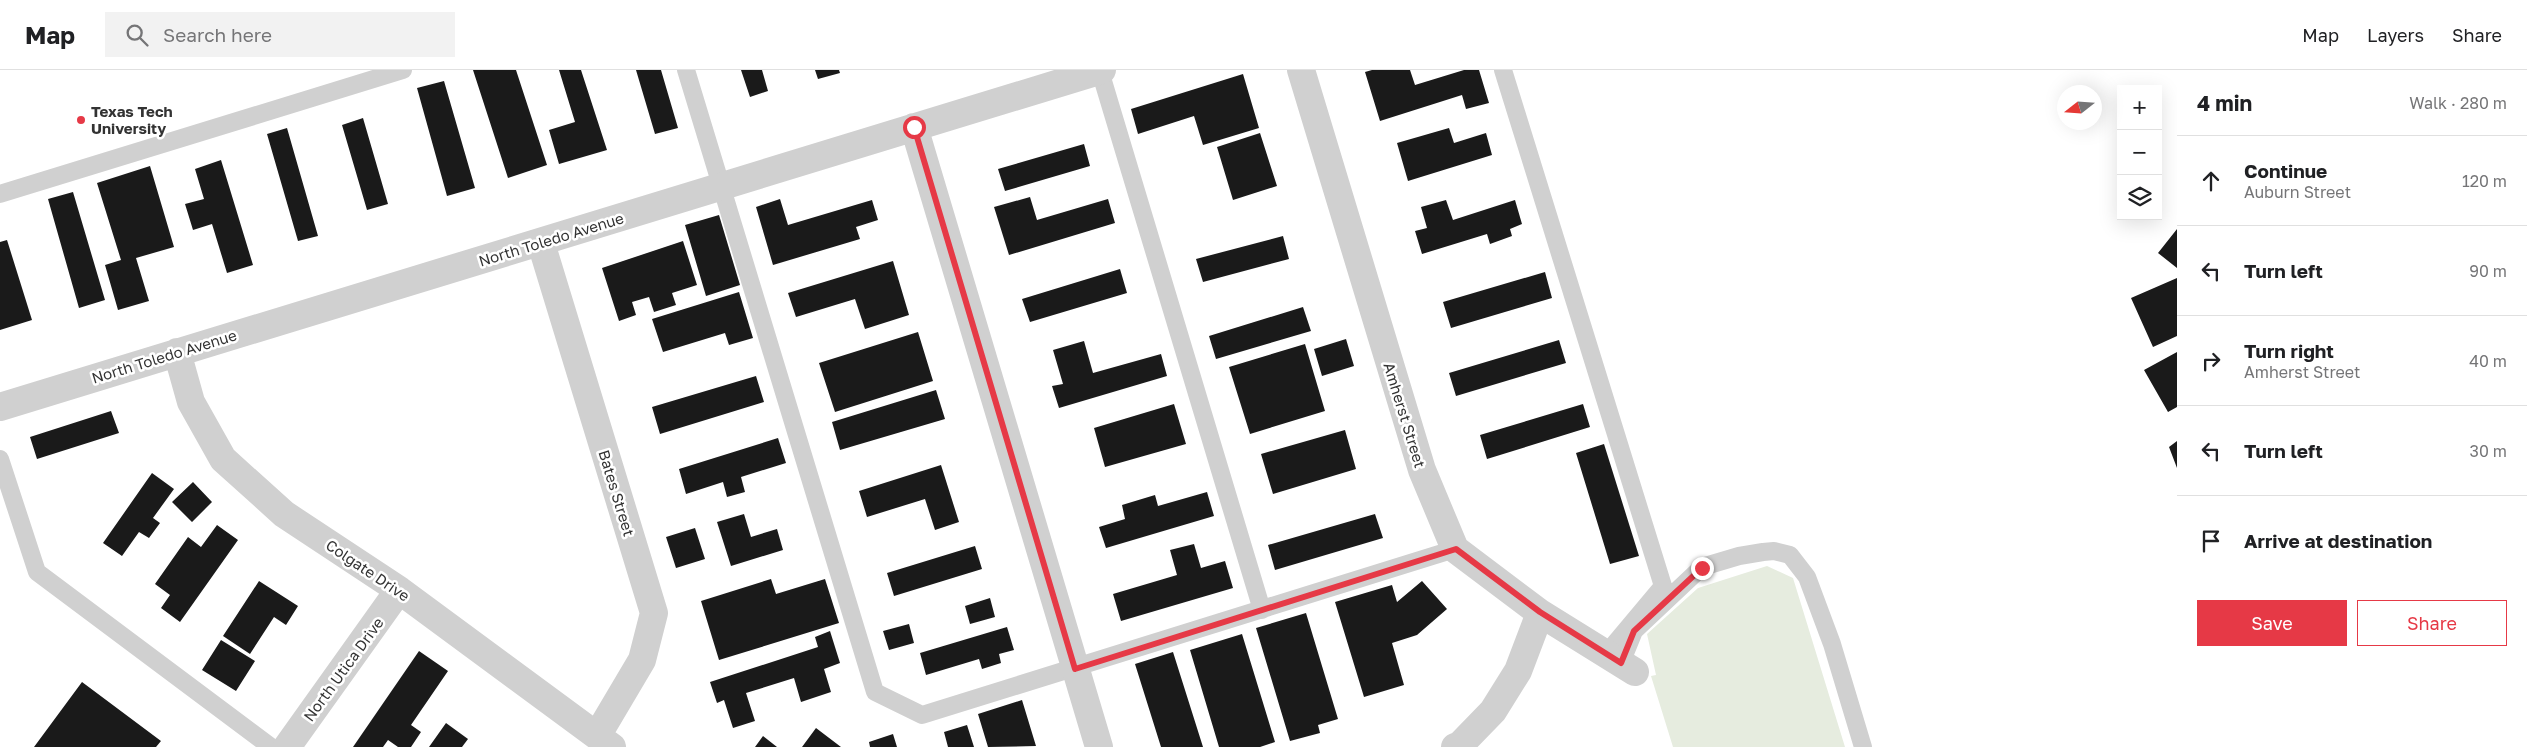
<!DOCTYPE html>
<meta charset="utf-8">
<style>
body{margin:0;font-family:"Golos Text",sans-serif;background:#f2f2f2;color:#202124}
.controls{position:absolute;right:15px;top:15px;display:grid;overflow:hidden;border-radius:0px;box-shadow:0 5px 20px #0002}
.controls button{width:45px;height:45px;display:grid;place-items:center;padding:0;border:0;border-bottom:1px solid #e0e0e0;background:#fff;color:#202124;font:25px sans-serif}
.compass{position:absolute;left:2057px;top:15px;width:45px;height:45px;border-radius:50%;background:#fff;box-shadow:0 5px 20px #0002;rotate:253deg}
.stop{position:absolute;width:15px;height:15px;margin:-11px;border:4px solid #e63946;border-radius:50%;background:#fff}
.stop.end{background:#e63946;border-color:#fff;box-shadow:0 1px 5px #0008}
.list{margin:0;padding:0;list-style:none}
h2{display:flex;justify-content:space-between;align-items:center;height:65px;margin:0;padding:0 20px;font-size:21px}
h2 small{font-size:16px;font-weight:400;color:#757577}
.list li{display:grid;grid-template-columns:32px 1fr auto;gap:15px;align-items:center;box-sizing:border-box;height:90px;padding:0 20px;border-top:1px solid #e0e0e0}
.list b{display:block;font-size:19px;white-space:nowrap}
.list p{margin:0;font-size:16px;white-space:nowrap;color:#757577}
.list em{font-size:16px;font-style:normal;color:#757577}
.actions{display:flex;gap:10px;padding:15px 20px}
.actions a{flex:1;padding:11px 0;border:1px solid #e63946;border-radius:0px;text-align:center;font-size:18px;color:#e63946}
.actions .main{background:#e63946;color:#fff}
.icon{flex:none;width:28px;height:28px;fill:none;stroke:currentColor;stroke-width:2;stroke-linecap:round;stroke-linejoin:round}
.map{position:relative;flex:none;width:2177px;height:677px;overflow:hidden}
header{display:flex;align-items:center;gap:30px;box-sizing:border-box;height:70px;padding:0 25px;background:#fff;border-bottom:1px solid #e0e0e0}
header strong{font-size:24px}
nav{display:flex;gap:28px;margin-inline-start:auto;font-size:18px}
.search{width:350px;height:45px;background:#f2f2f2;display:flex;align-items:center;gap:12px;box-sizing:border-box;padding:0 18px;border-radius:0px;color:#757577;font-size:19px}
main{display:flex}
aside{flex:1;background:#fff}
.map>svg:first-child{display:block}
.green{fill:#e6ecdf}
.building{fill:#1a1a1a}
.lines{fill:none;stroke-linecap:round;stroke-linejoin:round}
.service{stroke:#d0d0d0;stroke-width:18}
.minor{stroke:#d0d0d0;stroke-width:28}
.route{stroke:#e63946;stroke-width:6}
.poi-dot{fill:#e63946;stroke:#fff;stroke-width:2}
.labels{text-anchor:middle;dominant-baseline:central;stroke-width:5;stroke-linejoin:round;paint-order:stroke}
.poi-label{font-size:15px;font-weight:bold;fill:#333;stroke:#fff;text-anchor:start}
.street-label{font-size:15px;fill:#333;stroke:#fff}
</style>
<header>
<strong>Map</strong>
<div class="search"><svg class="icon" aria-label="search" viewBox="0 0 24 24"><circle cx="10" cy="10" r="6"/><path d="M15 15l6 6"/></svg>Search here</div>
<nav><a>Map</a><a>Layers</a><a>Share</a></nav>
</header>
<main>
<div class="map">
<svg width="2177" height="677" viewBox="0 0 2177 677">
<rect width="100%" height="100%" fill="#fff"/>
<path class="green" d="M1767,496L1793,508L1845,677H1673L1651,606L1656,605L1647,564L1698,518Z"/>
<path class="building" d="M473,0H516L547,95L508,108Z
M559,0H581L607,80L559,94L549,60L575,52Z
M636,0H661L678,58L655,64Z
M741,0H762L768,21L750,27Z
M815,0H839L840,3L818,9Z
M1372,0H1410L1415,15L1464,0H1479L1489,33L1466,39L1462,25L1380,51L1365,2Z
M1243,4L1259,58L1203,75L1194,46L1138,64L1131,39Z
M444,11L475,118L447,126L417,18Z
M363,48L388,134L367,140L342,55Z
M287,58L318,166L298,171L267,64Z
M1449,58L1454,73L1486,63L1492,85L1408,111L1397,73Z
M1260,63L1277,116L1233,130L1217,77Z
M1084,74L1090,96L1005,121L998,99Z
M221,90L253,195L227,203L212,154L193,160L185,134L204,129L195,99Z
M150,96L174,177L136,188L149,231L118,240L105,195L121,190L97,113Z
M73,122L105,230L79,238L48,129Z
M1030,127L1037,150L1108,129L1115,153L1009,185L994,137Z
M780,129L788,155L872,130L878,150L856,157L860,169L773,195L756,137Z
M1446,130L1453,150L1515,130L1522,154L1510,159L1512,166L1490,174L1487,164L1422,184L1415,161L1427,158L1421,137Z
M719,145L740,215L706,226L685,155Z
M2177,159V198L2158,183Z
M1283,166L1289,189L1203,212L1196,189Z
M7,170L32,250L0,260V172Z
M683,171L697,215L672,223L676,235L654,242L649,227L632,232L636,245L619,251L602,198Z
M893,191L909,245L865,259L855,229L796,247L788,223Z
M1120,199L1127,223L1030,252L1022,229Z
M1545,202L1552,228L1451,258L1443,232Z
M2177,208V266L2153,277L2131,228Z
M739,222L753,268L729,275L725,263L663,282L652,249Z
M1303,237L1311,261L1216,289L1209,266Z
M918,262L933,311L835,342L819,293Z
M1346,269L1354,296L1322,306L1314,279Z
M1559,270L1566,293L1456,326L1449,303Z
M1084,271L1093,303L1161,284L1167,306L1059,338L1052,316L1063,314L1053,280Z
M1305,274L1325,341L1250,364L1229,297Z
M2177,282V337L2168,342L2144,300Z
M756,306L764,332L660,364L652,337Z
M936,320L945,349L840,380L832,352Z
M1174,334L1186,374L1105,397L1094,358Z
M1583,334L1590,357L1487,389L1480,365Z
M111,341L119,363L37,389L30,367Z
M1345,360L1356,399L1273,424L1261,384Z
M778,368L786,393L741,407L745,422L727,427L723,412L686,424L679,399Z
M2177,371V398L2169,377Z
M1604,374L1639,486L1610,494L1576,383Z
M941,395L959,452L935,460L925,429L867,447L859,421Z
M152,403L174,419L153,448L160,453L149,468L139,462L122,486L103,473Z
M193,412L212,432L192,452L172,432Z
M1207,422L1214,446L1106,478L1099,457L1125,449L1122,435L1155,425L1158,436Z
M744,444L751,467L777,459L783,480L731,496L717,452Z
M1375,444L1383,468L1275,500L1268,475Z
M217,455L238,470L180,552L161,538L170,525L155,514L188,467L201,477Z
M695,458L705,489L676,498L666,467Z
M1194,474L1201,498L1225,491L1233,518L1121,551L1113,524L1177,505L1170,480Z
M975,476L982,499L894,526L887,503Z
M771,509L776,524L825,509L839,553L719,590L701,531Z
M259,511L298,536L286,555L274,547L250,584L223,566Z
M1422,511L1447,539L1417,565L1392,573L1404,615L1364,627L1335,532L1392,515L1397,532Z
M990,528L995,547L970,554L965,536Z
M1306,543L1338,649L1318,655L1320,663L1290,671L1256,558Z
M909,554L914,573L889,580L883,561Z
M1007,557L1014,580L999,584L1001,593L982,599L979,589L926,605L920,583Z
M830,561L840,593L824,599L831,622L801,632L794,608L746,623L755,651L733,658L724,630L717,633L710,612L818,577L815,567Z
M1242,564L1275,672L1260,677H1219L1190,580Z
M221,570L255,591L236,621L202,600Z
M419,581L448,601L411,655L421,662L411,677H398L388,670L383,677H353Z
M1173,582L1203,677H1161L1135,594Z
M82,612L161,671L156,677H34Z
M1022,630L1036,676L988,677L978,644Z
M446,653L468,669L462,677H429Z
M967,655L974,677H948L944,662Z
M816,658L841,677H802Z
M893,664L897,677H870L869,672Z
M763,666L777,677H755Z"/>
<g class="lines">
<path class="service" d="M686,0L875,622L922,645L1455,479
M1503,0L1663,516L1606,584
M1100,1L1262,540
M0,124L403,0
M0,389L37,502L271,677
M1621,593L1634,561L1702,497L1739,486L1763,482L1774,481L1790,485L1807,507L1832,574L1863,677"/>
<path class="minor" d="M1301,0L1422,400L1455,479L1540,543L1635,602
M914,57L1099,677
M541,173L654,543L642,590L597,666
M177,282L191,332L223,389L284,444L399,520L612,677
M0,337L1102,0
M287,677L399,520
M1455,677L1460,675L1493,641L1518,601L1540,543"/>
</g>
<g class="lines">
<path class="route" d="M914,57L1075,599L1456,479L1540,542L1621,593L1634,561L1702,498"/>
</g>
<circle class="poi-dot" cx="81" cy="50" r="5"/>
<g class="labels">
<g class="poi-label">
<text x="91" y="41">Texas Tech<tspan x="91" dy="17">University</tspan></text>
</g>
<g class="street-label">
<text transform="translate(551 169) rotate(-17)">North Toledo Avenue</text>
<text transform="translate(164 286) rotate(-17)">North Toledo Avenue</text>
<text transform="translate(1405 345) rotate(73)">Amherst Street</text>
<text transform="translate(617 423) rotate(73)">Bates Street</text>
<text transform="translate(368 500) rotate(34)">Colgate Drive</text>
<text transform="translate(343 599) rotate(-54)">North Utica Drive</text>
</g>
</g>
</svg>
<div class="controls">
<button>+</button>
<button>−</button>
<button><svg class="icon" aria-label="layers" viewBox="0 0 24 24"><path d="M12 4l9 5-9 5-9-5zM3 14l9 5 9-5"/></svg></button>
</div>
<svg class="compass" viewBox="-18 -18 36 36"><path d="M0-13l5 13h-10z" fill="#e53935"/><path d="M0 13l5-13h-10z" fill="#757577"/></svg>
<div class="stop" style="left:914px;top:57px"></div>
<div class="stop end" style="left:1702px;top:498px"></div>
</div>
<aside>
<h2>4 min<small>Walk · 280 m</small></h2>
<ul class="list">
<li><svg class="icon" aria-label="ahead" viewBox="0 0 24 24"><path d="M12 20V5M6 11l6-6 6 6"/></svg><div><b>Continue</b><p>Auburn Street</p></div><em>120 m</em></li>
<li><svg class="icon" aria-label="left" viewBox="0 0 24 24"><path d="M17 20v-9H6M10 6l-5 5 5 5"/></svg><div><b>Turn left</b></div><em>90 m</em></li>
<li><svg class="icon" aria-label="right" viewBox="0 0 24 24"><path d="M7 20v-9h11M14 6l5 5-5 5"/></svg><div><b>Turn right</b><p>Amherst Street</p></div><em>40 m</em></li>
<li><svg class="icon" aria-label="left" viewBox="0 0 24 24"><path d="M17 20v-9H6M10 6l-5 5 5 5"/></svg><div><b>Turn left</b></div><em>30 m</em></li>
<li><svg class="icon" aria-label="arrive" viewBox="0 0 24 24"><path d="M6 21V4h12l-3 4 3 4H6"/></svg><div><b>Arrive at destination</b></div></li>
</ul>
<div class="actions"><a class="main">Save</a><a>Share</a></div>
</aside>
</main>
